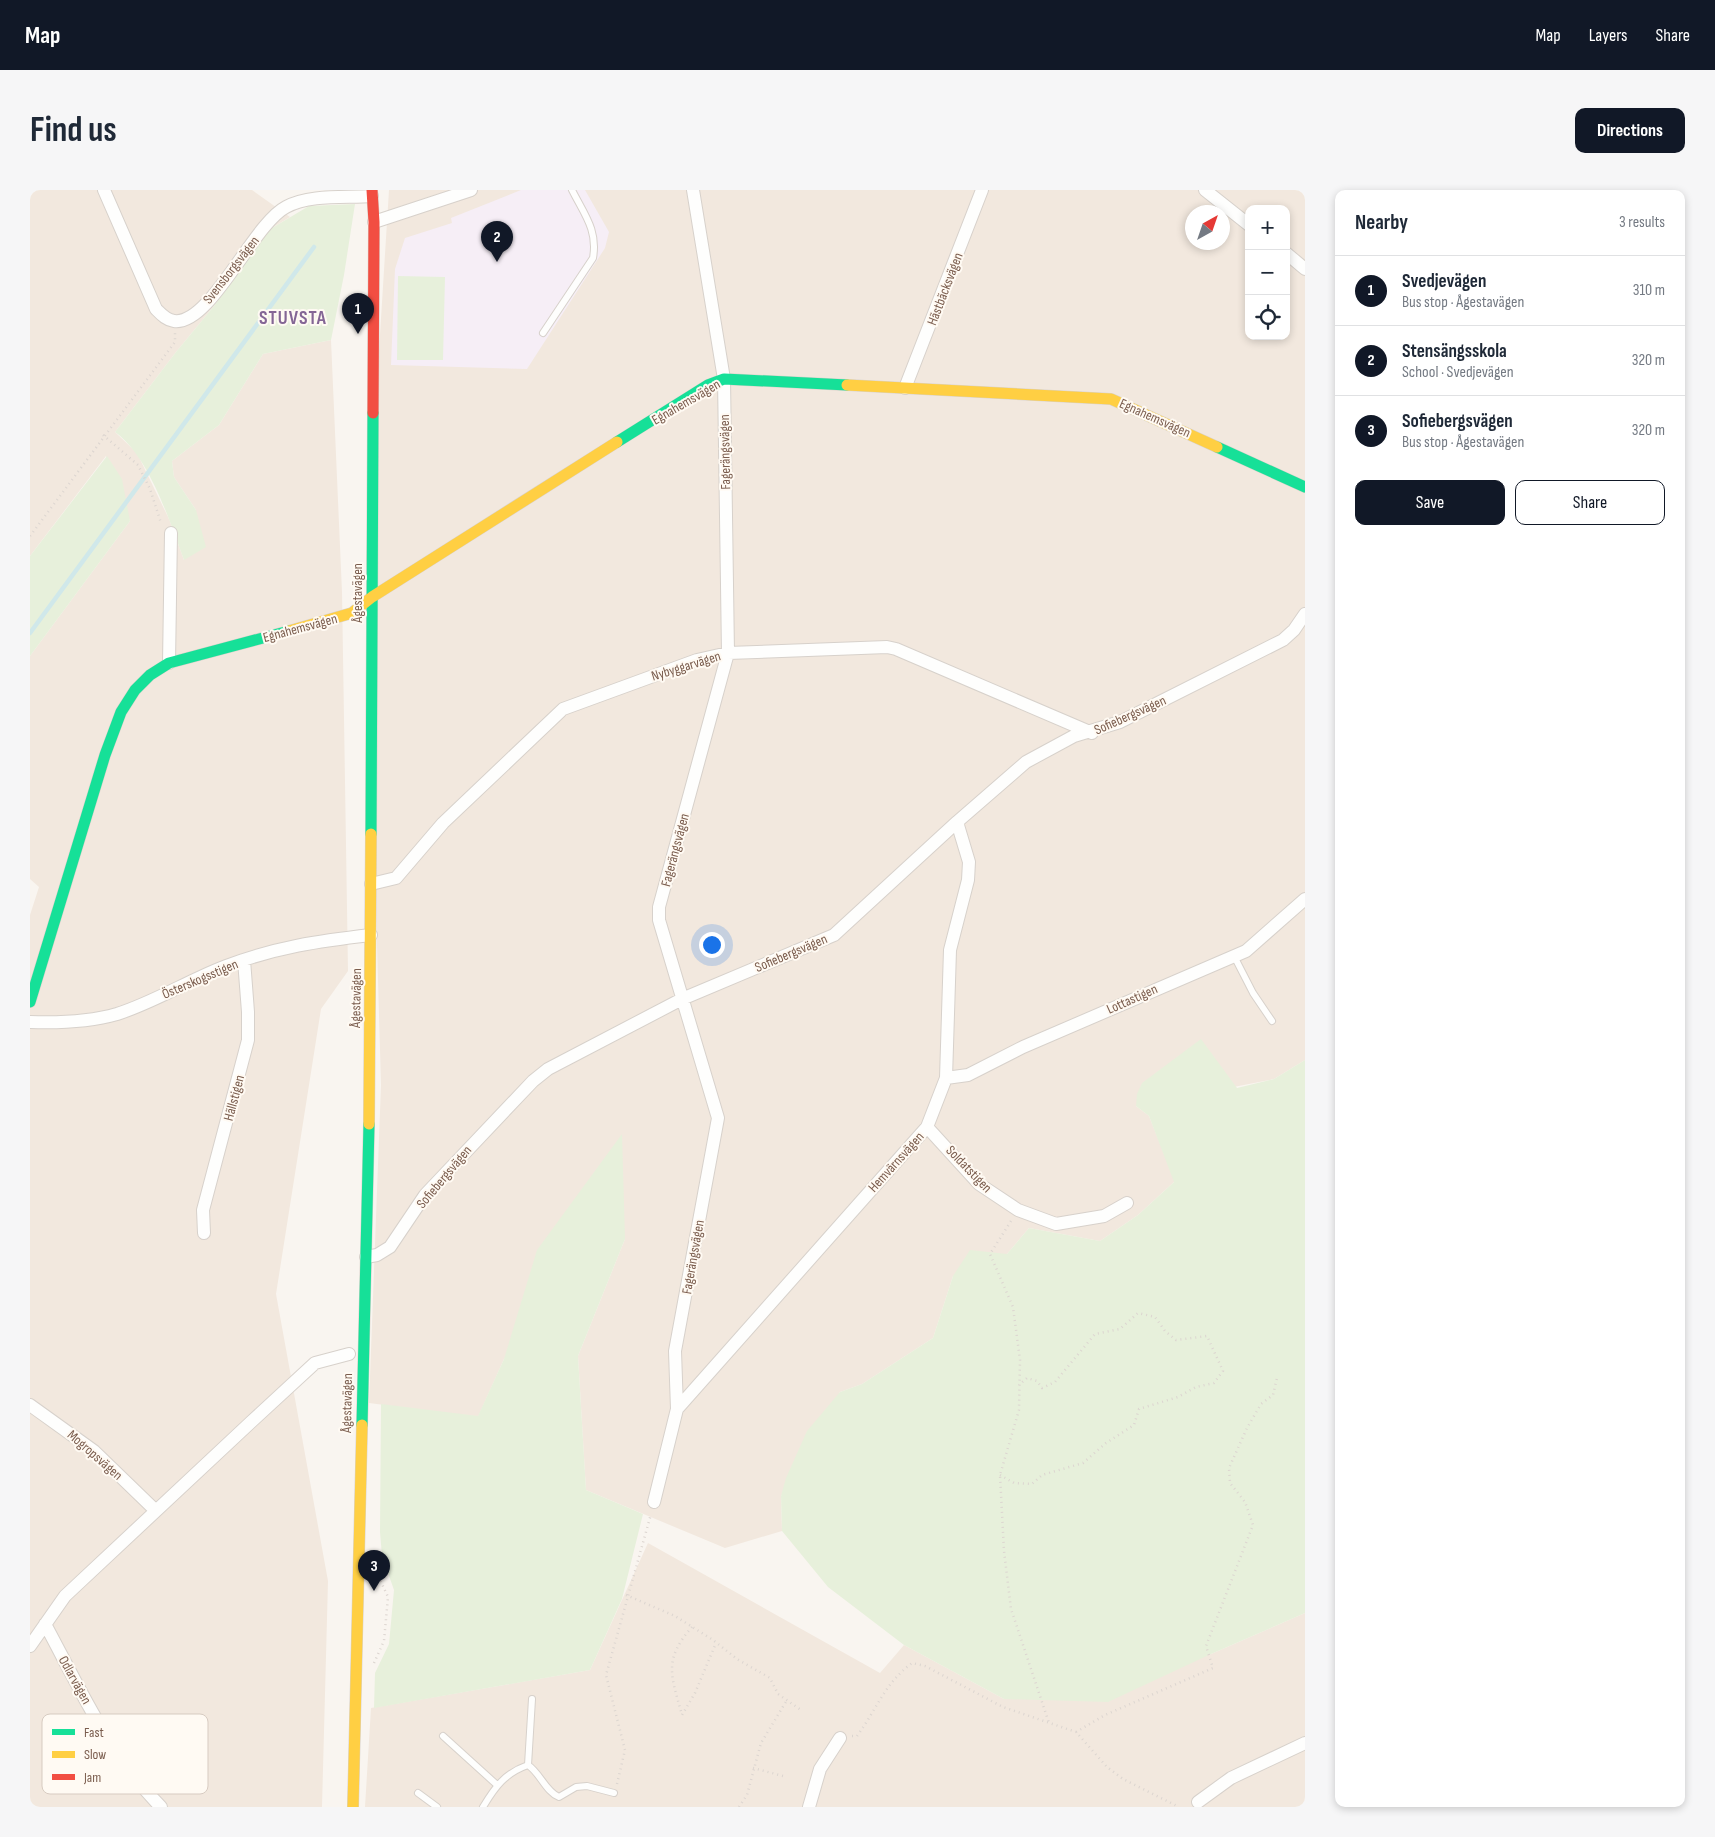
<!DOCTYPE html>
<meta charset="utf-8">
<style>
body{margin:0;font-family:"Sofia Sans Condensed",sans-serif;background:#f6f6f7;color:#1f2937}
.controls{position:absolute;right:15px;top:15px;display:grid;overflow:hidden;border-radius:10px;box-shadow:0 2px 8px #0003}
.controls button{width:45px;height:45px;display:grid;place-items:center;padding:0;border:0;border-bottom:1px solid #e0e1e3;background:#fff;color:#1f2937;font:25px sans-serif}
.compass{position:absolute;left:1155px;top:15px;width:45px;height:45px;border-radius:50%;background:#fff;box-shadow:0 2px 8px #0003;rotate:40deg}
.you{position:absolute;left:681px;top:754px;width:18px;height:18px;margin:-12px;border:4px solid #fff;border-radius:50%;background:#1a73e8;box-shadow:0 0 0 8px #1a73e833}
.badge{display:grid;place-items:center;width:32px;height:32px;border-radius:50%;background:#111827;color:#fff;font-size:16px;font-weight:700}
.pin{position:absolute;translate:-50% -41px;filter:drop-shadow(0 1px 2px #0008)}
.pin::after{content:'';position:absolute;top:26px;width:18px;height:15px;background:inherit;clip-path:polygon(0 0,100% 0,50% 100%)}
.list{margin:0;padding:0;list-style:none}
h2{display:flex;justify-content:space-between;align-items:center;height:65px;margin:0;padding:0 20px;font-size:21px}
h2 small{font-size:16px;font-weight:400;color:#747a83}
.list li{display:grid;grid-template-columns:32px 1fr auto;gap:15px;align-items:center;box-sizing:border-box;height:70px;padding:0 20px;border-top:1px solid #e0e1e3}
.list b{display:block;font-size:19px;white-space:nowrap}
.list p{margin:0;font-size:16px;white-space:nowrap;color:#747a83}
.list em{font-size:16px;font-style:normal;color:#747a83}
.actions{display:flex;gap:10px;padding:15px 20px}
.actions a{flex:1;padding:11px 0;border:1px solid #111827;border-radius:10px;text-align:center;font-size:18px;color:#111827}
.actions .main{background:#111827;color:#fff}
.icon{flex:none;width:28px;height:28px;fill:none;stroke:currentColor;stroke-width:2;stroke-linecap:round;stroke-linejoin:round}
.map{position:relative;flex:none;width:1275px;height:1617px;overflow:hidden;border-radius:10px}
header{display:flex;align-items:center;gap:30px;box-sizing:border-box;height:70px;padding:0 25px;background:#111827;color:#fff}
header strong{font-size:24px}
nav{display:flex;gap:28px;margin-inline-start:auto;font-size:18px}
.intro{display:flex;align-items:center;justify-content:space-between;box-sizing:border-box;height:120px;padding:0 30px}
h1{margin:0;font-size:35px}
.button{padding:12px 22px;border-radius:10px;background:#111827;color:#fff;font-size:18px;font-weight:700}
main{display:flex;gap:30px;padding:0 30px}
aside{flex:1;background:#fff;border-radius:10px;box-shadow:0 2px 8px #0003}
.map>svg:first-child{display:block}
.residential{fill:#f2e8de;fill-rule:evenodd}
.education{fill:#f6eef6}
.green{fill:#e7f0db}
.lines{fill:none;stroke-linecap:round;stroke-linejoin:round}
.stream{stroke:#d0e8ea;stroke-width:4.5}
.lane-casing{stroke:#d7d1cb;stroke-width:8}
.street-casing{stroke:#d7d1cb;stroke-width:14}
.fast-casing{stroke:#d9d2cb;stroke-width:12}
.slow-casing{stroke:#d9d2cb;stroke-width:12}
.jam-casing{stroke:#d9d2cb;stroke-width:12}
.path{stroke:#dcd5d0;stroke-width:2.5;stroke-dasharray:1 4;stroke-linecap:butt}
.lane{stroke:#fefefd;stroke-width:6}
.street{stroke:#fefefd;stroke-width:12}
.fast{stroke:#16e098;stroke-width:11}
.slow{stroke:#ffcf43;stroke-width:11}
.jam{stroke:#f24e42;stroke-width:11}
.labels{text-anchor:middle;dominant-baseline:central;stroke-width:4;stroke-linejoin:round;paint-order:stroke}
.street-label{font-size:14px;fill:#7a5c4d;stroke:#fffaf3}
.district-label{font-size:19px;font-weight:bold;letter-spacing:1px;fill:#846695;stroke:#fffaf3}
.key{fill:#fffaf3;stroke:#d7cbc1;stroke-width:1}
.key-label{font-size:14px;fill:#7a5c4d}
</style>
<header>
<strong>Map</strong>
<nav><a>Map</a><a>Layers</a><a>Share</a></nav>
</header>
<div class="intro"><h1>Find us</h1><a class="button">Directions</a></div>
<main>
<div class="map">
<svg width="1275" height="1617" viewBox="0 0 1275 1617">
<rect width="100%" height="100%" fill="#f9f5f0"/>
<path class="residential" d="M0,0H222L260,27L237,41L184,116L146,162L85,242L107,263L139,329L154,370L166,320L144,287L142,271L189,235L233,164L301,150L312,402L318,781L291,819L246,1104L298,1391L292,1617H0V725L9,697L0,689V466L100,331L76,266L0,366Z
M359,0H1275V870L1244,889L1106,916L1119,926L1145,991L1108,1025L1070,1051L999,1038L977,1064L923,1086L903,1148L832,1194L810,1202L751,1306L752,1341L695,1358L556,1300L548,1166L595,1049L474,1169L448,1227L339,1213L351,895L336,369ZM1219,19H1256V146H1219ZM1162,22H1192V52H1162Z
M618,1353L850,1483L874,1455L974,1509L1181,1464L1275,1423V1617H335L341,1518L560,1480Z"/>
<path class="education" d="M491,0H555L579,42L575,58L497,179L361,175L365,79L375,48L422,33L421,28Z"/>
<path class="green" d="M325,14L314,85L301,150L233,164L189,235L142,271L144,287L166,320L176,357L154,370C140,332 119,266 85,242L146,162L184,116L237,41L279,16Z
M368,86L415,87L413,170H367Z
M77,266L92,289L100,331L0,466V366Z
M1171,849L1207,898L1244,889L1275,870V1423L1181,1464L1078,1512L974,1509L874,1455L798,1397L752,1341L751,1306L756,1288L777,1241L810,1202L832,1194L903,1148L923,1086L940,1060L977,1064L999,1038L1070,1051L1108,1025L1144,992L1119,926L1106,916L1107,904L1112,893Z
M592,944L595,1049L548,1166L556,1300L613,1324L592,1409L560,1480L344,1518L345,1483L359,1454L364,1400L352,1366L350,1342L351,1214L448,1226L474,1169L507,1060Z"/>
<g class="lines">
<path class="stream" d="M0,443L284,57"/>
<g class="lane-casing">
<path id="lane" d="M513,143L563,68C568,40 554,24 542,0
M1204,766L1223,803L1242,831
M413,1546L466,1594
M498,1575L502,1509
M388,1603L407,1617
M453,1617C465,1597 475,1583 498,1575C510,1583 516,1602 529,1607L546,1597L557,1596L584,1603"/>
</g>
<g class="street-casing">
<path id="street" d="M74,0L126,119C131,124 136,130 144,131C180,136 223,34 256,17C280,4 315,8 342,6
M1175,0L1219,35
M344,32L441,0
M1256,63L1275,79
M875,198L952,0
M139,473L141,343
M341,694L366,688L413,633L533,519L667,470L698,463L857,457L866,459L1062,543
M0,832C29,833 59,832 87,824C125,812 159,790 196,776C247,757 288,751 341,745
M916,888L938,885L993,857L1216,761L1275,709
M897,937L949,994L988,1020L1026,1034L1074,1026L1097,1013
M174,1043L173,1020L218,850V822L214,770
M336,1067L347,1065L360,1057L395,1005L503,891L518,879L652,809L804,745L927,632L996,572L1044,546L1090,532L1253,450L1264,440L1275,424
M0,1215L64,1261L125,1320
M647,1219L897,937L916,888L920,760L938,690L939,672L927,632
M624,1312L647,1219L645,1161L688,928L629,730V717L698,463L694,189L663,0
M15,1434C49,1497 80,1566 131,1617
M0,1456L35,1406L221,1232L285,1173L319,1164
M1168,1612L1201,1588L1275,1553
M779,1617L790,1579L810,1548"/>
</g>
<g class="fast-casing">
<path id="fast" d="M587,252L678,195L694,189L817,195
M1187,257L1275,297
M341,644L343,223
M0,812L75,565L91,522L105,500L120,485L139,473L259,441
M332,1235L339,934"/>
</g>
<g class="slow-casing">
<path id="slow" d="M817,195L1081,209L1187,257
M259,441L322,423L342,407L587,252
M339,934L341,644
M323,1617L332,1235"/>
</g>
<g class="jam-casing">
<path id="jam" d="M342,0L344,32L343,223"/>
</g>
<path class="path" d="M73,245L108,275L120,299L131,333
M0,346L145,152V143
M981,1031L960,1064L983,1117L990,1170L989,1220L970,1285L974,1361L981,1419L1019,1533
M970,1285L984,1293L1002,1294L1012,1285L1053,1273L1076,1253L1104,1235L1109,1219L1148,1207L1166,1197L1184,1193L1193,1181L1177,1146L1146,1150L1135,1141L1125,1127L1108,1123L1090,1139L1065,1144L1025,1192L1012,1198L1007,1191L997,1188L989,1195
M596,1405L645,1426L683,1450L707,1469L740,1488L748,1504L771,1520
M662,1437C633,1470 641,1485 652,1525L665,1503L686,1453
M344,1473L354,1451L358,1407L347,1383
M1046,1542L1075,1525L1183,1478L1176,1456L1223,1335L1215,1312L1200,1293L1199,1278L1217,1238L1231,1214L1243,1205L1247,1188
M822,1546H827C847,1519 854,1494 882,1473L895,1476L973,1517L1046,1542L1077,1577L1093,1589L1149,1617
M723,1578L753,1586
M587,1594L595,1560L576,1485L621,1324
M709,1617L717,1605L731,1553L757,1510"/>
<use href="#lane" class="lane"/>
<use href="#street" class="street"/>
<use href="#fast" class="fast"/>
<use href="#slow" class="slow"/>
<use href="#jam" class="jam"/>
</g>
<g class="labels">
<g class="street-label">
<text transform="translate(201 80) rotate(-52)">Svensborgsvägen</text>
<text transform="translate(915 99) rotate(-69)">Hästbäcksvägen</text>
<text transform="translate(656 212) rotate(-30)">Egnahemsvägen</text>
<text transform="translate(1125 228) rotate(24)">Egnahemsvägen</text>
<text transform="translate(695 262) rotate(-91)">Fagerängsvägen</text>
<text transform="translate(327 403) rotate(-90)">Ågestavägen</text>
<text transform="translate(270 438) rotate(-15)">Egnahemsvägen</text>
<text transform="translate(656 476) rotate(-17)">Nybyggarvägen</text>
<text transform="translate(1100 525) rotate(-24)">Sofiebergsvägen</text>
<text transform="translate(645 660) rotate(-75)">Fagerängsvägen</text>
<text transform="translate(761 763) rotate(-23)">Sofiebergsvägen</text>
<text transform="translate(170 789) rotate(-23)">Österskogsstigen</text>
<text transform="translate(326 808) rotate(-89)">Ågestavägen</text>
<text transform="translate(1102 809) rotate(-24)">Lottastigen</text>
<text transform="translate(204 908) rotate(-75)">Hällstigen</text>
<text transform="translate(866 972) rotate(-48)">Hemvärnsvägen</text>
<text transform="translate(939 979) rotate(46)">Soldatstigen</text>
<text transform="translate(414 987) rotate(-50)">Sofiebergsvägen</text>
<text transform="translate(663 1067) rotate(-80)">Fagerängsvägen</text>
<text transform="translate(317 1213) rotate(-89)">Ågestavägen</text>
<text transform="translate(65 1265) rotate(41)">Mogropsvägen</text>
<text transform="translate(45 1490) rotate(61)">Odlarvägen</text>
</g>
<g class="district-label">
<text x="263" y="128">STUVSTA</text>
</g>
</g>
<rect x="12" y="1524" width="166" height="80" rx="8" class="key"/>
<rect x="22" y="1539" width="23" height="6" fill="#16e098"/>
<rect x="22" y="1561" width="23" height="7" fill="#ffcf43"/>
<rect x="22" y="1584" width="23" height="6" fill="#f24e42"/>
<g class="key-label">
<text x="54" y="1547">Fast</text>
<text x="54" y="1569">Slow</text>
<text x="54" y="1592">Jam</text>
</g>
</svg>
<div class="controls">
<button>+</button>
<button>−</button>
<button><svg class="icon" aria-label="locate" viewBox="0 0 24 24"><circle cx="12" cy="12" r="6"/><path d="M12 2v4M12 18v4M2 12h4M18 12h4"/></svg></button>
</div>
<svg class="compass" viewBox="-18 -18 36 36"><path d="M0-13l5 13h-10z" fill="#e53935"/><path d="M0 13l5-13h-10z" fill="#747a83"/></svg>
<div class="you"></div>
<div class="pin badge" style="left:328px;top:144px">1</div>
<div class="pin badge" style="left:467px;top:72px">2</div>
<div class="pin badge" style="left:344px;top:1401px">3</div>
</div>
<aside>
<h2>Nearby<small>3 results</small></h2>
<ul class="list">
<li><span class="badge">1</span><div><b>Svedjevägen</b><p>Bus stop · Ågestavägen</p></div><em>310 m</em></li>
<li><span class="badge">2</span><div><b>Stensängsskola</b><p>School · Svedjevägen</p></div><em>320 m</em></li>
<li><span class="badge">3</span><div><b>Sofiebergsvägen</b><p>Bus stop · Ågestavägen</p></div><em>320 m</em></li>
</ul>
<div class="actions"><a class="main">Save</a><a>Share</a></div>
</aside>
</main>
